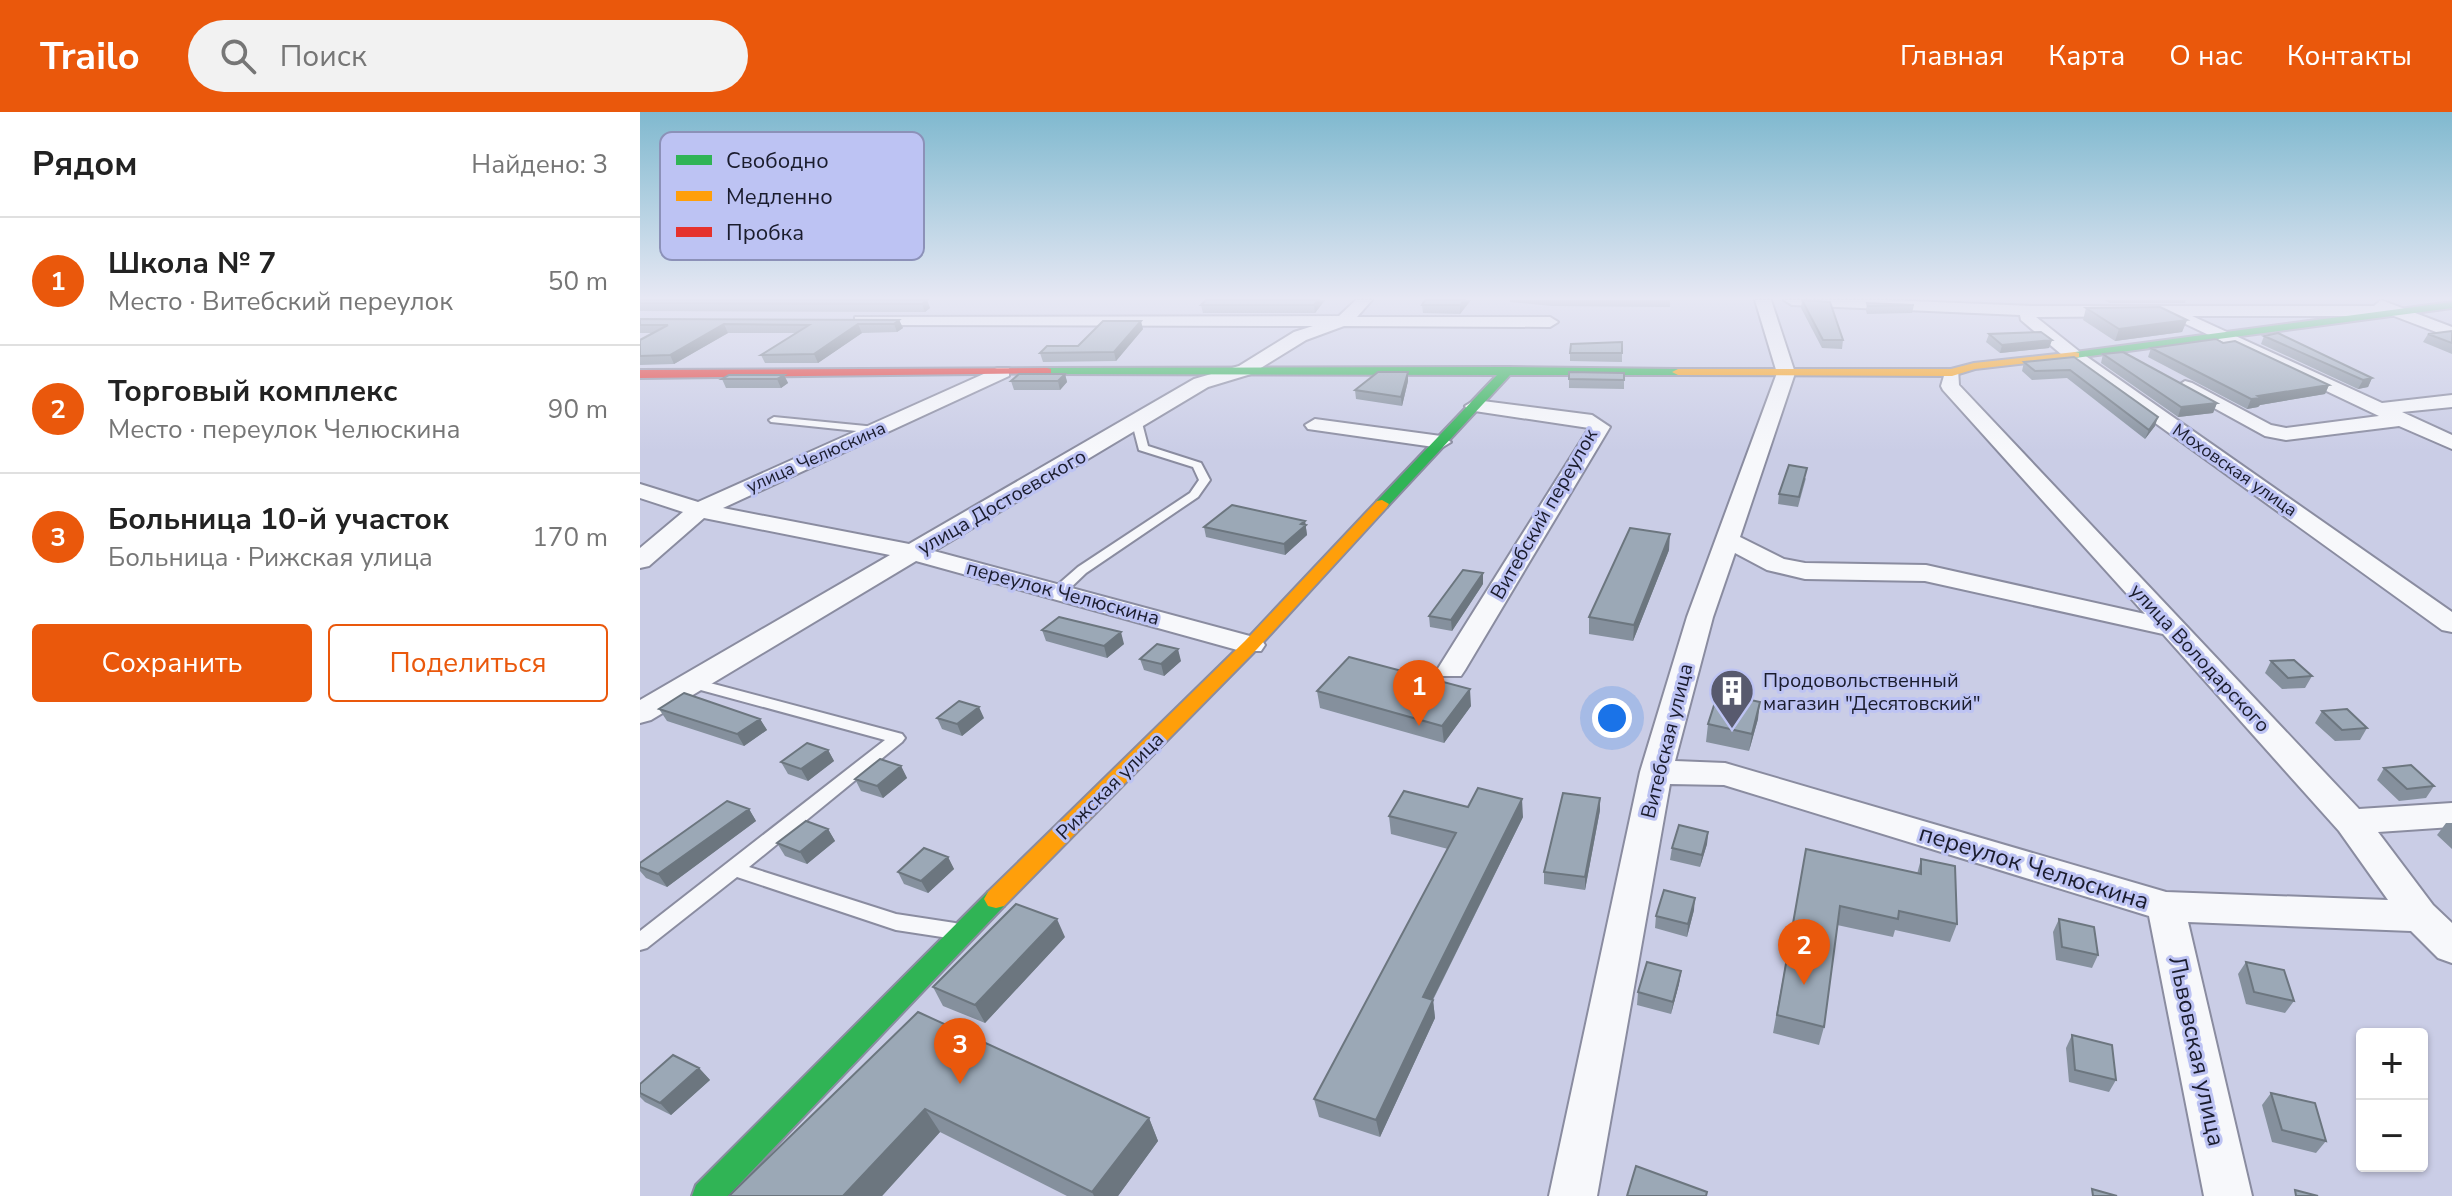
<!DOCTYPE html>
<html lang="ru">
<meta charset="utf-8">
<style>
body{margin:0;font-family:"Nunito Sans",sans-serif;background:#f2f2f2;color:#222}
.controls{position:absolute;right:24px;bottom:24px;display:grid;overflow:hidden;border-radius:8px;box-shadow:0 2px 6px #0004}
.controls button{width:72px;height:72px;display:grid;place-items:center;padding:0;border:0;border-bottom:2px solid #e0e0e0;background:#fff;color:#222;font:40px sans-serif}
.you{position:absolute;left:972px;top:606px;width:28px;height:28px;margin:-20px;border:6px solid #fff;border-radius:50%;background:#1a73e8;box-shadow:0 0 0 12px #1a73e833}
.badge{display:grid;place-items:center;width:52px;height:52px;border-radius:50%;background:#ea580c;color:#fff;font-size:26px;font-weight:700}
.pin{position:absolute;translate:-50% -66px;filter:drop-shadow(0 2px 4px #0008)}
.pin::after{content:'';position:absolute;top:42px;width:28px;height:24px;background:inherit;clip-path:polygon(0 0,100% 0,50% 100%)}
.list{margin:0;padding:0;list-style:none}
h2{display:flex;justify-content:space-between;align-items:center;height:104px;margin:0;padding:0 32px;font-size:34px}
h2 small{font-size:26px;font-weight:400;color:#767676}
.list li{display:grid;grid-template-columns:52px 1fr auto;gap:24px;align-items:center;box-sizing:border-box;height:128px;padding:0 32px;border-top:2px solid #e0e0e0}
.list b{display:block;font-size:30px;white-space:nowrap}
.list p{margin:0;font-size:26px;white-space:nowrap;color:#767676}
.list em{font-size:26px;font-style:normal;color:#767676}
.actions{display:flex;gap:16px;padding:24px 32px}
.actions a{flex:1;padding:18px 0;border:2px solid #ea580c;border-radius:8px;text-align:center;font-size:28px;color:#ea580c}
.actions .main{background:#ea580c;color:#fff}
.icon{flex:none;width:44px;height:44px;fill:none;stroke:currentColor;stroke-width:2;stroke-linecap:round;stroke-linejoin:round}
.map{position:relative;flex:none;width:1812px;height:1084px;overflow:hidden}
header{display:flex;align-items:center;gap:48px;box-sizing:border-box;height:112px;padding:0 40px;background:#ea580c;color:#fff}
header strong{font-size:38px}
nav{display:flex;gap:44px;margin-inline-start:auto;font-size:28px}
.search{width:560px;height:72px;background:#f2f2f2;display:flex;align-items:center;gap:20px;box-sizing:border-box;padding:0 28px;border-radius:44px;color:#767676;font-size:30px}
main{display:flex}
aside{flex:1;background:#fff}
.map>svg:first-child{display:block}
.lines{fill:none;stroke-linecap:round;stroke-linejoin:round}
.lane-casing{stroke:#8a8ca0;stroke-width:4}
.street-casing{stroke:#8a8ca0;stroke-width:4}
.fast-casing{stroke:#8a8ca0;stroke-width:4}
.slow-casing{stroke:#8a8ca0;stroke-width:4}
.jam-casing{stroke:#8a8ca0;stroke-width:4}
.lane{fill:#f7f8fb;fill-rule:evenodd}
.street{fill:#f7f8fb;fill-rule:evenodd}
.fast{fill:#30b455;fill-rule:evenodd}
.slow{fill:#ff9f0a;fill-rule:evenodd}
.jam{fill:#e5322d;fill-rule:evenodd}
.wall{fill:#85909d}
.shaded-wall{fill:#6c767f}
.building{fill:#9ba8b6;stroke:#6c767f;stroke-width:2}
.labels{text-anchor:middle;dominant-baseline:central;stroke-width:6;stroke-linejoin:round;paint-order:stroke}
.far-street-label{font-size:18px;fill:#1a1c2d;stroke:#bdc3f3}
.street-label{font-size:20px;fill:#1a1c2d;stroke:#bdc3f3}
.poi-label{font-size:20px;fill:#1a1c2d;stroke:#bdc3f3;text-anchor:start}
.near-street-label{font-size:24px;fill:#1a1c2d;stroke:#bdc3f3}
.key{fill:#bdc3f3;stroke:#8c91b8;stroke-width:2}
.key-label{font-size:22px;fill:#1a1c2d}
</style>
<header>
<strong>Trailo</strong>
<div class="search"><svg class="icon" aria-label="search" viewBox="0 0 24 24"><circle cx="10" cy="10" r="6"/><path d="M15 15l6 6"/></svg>Поиск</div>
<nav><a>Главная</a><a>Карта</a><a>О нас</a><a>Контакты</a></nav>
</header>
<main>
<aside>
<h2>Рядом<small>Найдено: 3</small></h2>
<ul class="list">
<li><span class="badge">1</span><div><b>Школа № 7</b><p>Место · Витебский переулок</p></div><em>50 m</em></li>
<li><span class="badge">2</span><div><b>Торговый комплекс</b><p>Место · переулок Челюскина</p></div><em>90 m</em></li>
<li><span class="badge">3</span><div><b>Больница 10-й участок</b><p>Больница · Рижская улица</p></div><em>170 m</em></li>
</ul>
<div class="actions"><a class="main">Сохранить</a><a>Поделиться</a></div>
</aside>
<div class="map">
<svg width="1812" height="1084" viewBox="0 0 1812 1084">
<rect width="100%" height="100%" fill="#cacde6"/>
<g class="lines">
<g class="lane-casing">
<path id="lane" d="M134,305L236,315L241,318L236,321L131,310L129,308Z
M497,308L502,311L508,334L561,351L570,368L558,385L446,461L424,482H414L413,479L414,476L438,455L550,381L559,368L553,355L499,338L492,311Z
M51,566L262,622L265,626L262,630L109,755L256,802L315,811L322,814L324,819L322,824L315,827L256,818L97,765L7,836L0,838V819L245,628L46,574L44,571Z"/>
</g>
<g class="street-casing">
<path id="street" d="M716,188H732L717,205H910L918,210L910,215L704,214L666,228L611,262L568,275L294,439L621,527L625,533L621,539H601L276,449L11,608L0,611V588L250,443L64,406L9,454L0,456V436L43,400L0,386V372L58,390L357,256H369V264L83,396L269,432L554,267L599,254L654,220L673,214L221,213L215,211V205L699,204Z
M1115,188H1131L1155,261L1100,425L1144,447L1165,451L1286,453L1505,502L1303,278L1301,274L1306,257H1318L1319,273L1719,697L1812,691V715L1738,720L1793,793L1812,811V851L1798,846L1771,819L1548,810L1612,1084H1564L1509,804L1084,673L1030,672L957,1084H909L1000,660L1047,505L1137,261ZM1095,441L1127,458L1165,467L1285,469L1523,522L1699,719L1748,788L1526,780L1085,651L1035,649L1073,505Z
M1144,188H1245L1393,194H1734L1741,188L1812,215V226L1754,204H1552L1742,291L1812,283V295L1762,300L1812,323V337L1759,314L1646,328L1625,324L1536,275L1545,269L1552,271L1631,313L1646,316L1739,304L1529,204L1396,205L1440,240L1812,500V520L1802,518L1428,248L1381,208L1380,203L1152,193Z
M835,288L952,303L970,315L825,558L821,564H801L797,558L949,316L828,298L825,294Z
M675,307L801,324L811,330L801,336L668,317L665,313Z"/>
</g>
<g class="fast-casing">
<path id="fast" d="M1812,190V196L1435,246L1429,243L1435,240Z
M868,255L1038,257L1044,260L1038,263H870L747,395L742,396L735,392L737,389L857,263L407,262L401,259L407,256Z
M356,778L364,780L368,787L364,794L88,1084H52L56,1073L348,780Z"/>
</g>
<g class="slow-casing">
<path id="slow" d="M1435,240L1439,241V245L1335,257L1312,264L1038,263L1032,260L1038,257H1311L1334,251Z
M742,388L749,392L747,395L617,537L364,794L356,796L348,794L344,787L348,780L605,529L737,389Z"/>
</g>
<g class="jam-casing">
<path id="jam" d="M407,256L411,257V261L0,266V258Z"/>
</g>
<use href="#lane" class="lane"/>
<use href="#street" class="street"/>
<use href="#fast" class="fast"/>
<use href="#slow" class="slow"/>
<use href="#jam" class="jam"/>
</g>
<path class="wall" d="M0,188H287L290,196L285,200L0,199Z
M566,188H685L675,201H563L561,193Z
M785,188H831L820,202L783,201L782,193Z
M870,188H1030V195L912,194L870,190Z
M1162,188L1203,228L1202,237L1182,236L1161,196Z
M1464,188H1546L1545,191H1470Z
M1227,191L1274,193L1272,201L1227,202L1226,199Z
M1446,196L1547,208L1542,220L1475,229L1443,208Z
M0,207L259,208L263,216L257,220L222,221L178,251H125L121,243L156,221H88L34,252L0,253V228L12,221H0Z
M503,217L476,249L403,250L400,241L438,234Z
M1812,219V242L1783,230L1788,222Z
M1349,222L1412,228L1409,236L1360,241L1346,230Z
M1624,224L1732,266L1728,275L1718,277L1621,232Z
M1511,236L1689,273L1685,282L1620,293L1618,295L1607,297L1508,245Z
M930,241H982V250L930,249Z
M1463,242L1577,291L1573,301L1538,305L1461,251Z
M1434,245L1515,314L1505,327L1427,266L1392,268L1382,259L1384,250Z
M929,260L984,268V277L929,276Z
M425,262L427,270L420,278H374L371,269Z
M144,263L148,271L141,276H86L82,267Z
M768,269L762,294L716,287L715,278Z
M1166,366L1158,395L1138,392L1139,382Z
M665,409L667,423L645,443L566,425L564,415Z
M1029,438L993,529L949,522V505Z
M843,472L812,519L790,515L789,504Z
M402,518L484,532L467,546L406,529Z
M500,547L541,549L524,564L504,558Z
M1631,549L1672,564L1665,576L1642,577L1625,561Z
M677,579L831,594L804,631L680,596Z
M19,597L120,607L127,618L104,634L27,609Z
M1682,599L1727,616L1720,628L1695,629L1675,611Z
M297,606H344L322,624L302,617Z
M1118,607L1109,639L1066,630L1068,612Z
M188,638L194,649L168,669L148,662L141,650Z
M261,654L267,666L243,686L221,679L215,667Z
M1744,656L1794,674L1786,686L1759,689L1737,668Z
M828,695L883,705L793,888L795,906L740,1025L679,1005L674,987L808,737L751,722L749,704Z
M109,697L116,709L27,775L6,766L0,759V751Z
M960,698L945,778L904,772V760Z
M1806,711H1812V737L1797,723Z
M188,717L195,729L167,752L145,744L137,731Z
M1068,720L1067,732L1060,755L1030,748L1032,736Z
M1166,737L1277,762L1281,747L1317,812L1310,830L1255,818L1253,825L1197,813L1184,915L1179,933L1133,921Z
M308,745L314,757L288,781L264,772L258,760Z
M1054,798L1047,825L1015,816L1016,804Z
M1419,807L1458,843L1452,856L1416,848L1413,820Z
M425,825L345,911L303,894L293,875Z
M1606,850L1654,889L1645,901L1606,892L1598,862Z
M1041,859L1039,872L1031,902L997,893L998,880Z
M278,900L509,1006L518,1029L478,1084H427L300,1020L242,1084H89Z
M1432,923L1476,968L1469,980L1429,970L1426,936Z
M59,956L70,968L31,1003L5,990L0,985V972Z
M1631,981L1686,1029L1676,1041L1632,1030L1622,993Z"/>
<path class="shaded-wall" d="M287,188L290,196L285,200L282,192Z
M678,188H685L675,201L674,193Z
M824,188H831L820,202V193Z
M259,208L263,216L257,220L254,212Z
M1547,208L1542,220L1475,229L1479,217Z
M501,209L503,217L476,249L474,240Z
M84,212L88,221L34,252L30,243Z
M218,212L222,221L178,251L174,242Z
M1412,228L1409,236L1360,241L1362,233Z
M768,260V269L762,294L761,285Z
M425,262L427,270L420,278L418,269Z
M144,263L148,271L141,276L137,267Z
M1732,266L1728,275L1718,277L1723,268Z
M1689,273L1685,282L1620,293L1618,295L1607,297L1611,287L1618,284Z
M1577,291L1573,301L1538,305L1541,295Z
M1518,305L1515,314L1505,327L1509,318Z
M665,409L667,423L645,443L644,432Z
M1030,422L1029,438L993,529L994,513Z
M843,461V472L812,519L811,508Z
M481,520L484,532L467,546L464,534Z
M538,537L541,549L524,564L521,552Z
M830,577L831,594L804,631L802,614Z
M1120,590L1118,607L1109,639L1112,622Z
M339,595L344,606L322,624L317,612Z
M120,607L127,618L104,634L97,622Z
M188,638L194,649L168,669L161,657Z
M261,654L267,666L243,686L237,674Z
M960,686V698L945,778V765Z
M882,687L883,705L785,903L783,885Z
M109,697L116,709L27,775L18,762Z
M188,717L195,729L167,752L160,740Z
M1068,720L1067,732L1060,755L1062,743Z
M308,745L314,757L288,781L281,769Z
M1055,786L1054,798L1047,825L1048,812Z
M417,807L425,825L345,911L335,893Z
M1041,859L1039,872L1031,902L1033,890Z
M793,888L795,906L740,1025L736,1008Z
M59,956L70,968L31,1003L20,991Z
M285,997L300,1020L242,1084H203Z
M509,1006L518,1029L478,1084H454L452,1080Z"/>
<path class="building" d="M0,188H251H250H287L282,192L0,191Z
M566,188H678L674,193H561Z
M785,188H824L820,193H782Z
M1162,188L1190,190L1203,228H1183Z
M1227,191L1274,193L1228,194Z
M1520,195L1547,208L1479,217L1446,196Z
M0,207L259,208L254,212H218L174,242L121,243L169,213L84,212L30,243L0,244V228L28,213H0Z
M463,209H501L474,240L400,241L407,234H438Z
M1812,219V231L1788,222Z
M1401,220L1412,228L1362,233L1349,222Z
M1638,221L1732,266L1723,268L1624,224Z
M1576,227L1583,231L1595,229L1689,273L1618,284L1622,286L1611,287L1511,236Z
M982,230V241H930L931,232Z
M1483,240L1577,291L1541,295L1463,242Z
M1434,245L1518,305L1509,318L1430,258L1395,259L1384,250Z
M738,260H768L761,285L715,278Z
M929,260L984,261V268L929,267Z
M379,262H425L418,269H371Z
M89,263H144L137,267H82Z
M1149,353L1167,356L1159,385L1139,382Z
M592,393L665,409L661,412L666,413L644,432L564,415Z
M990,416L1030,422L994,513L949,505Z
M823,458L843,461L811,508L789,504Z
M419,505L481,520L464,534L402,518Z
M517,532L538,537L521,552L500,547Z
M709,545L830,577L802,614L677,579Z
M1654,548L1672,564L1648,566L1631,549Z
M44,581L120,607L97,622L19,597Z
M1078,581L1120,590L1112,622L1068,612Z
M319,589L339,595L317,612L297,606Z
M1707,597L1727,616L1702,618L1682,599Z
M167,631L188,638L161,657L141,650Z
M240,647L261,654L237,674L215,667Z
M1771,653L1794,674L1767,677L1744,656Z
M838,676L882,687L783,885L793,888L736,1008L674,987L816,721L749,704L764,679L828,695Z
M923,681L960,686L945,765L904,760Z
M87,689L109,697L18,762L0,755V751Z
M166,709L188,717L160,740L137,731Z
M1039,713L1068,720L1062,743L1032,736Z
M284,736L308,745L281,769L258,760Z
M1166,737L1281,762V747L1315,754L1317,812L1259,799L1258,807L1200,794L1184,915L1137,903Z
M1024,778L1055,786L1048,812L1016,804Z
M376,792L417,807L335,893L293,875Z
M1419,807L1454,815L1458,843L1422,835Z
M1007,850L1041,859L1033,890L998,880Z
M1606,850L1644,858L1654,889L1614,880Z
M278,900L509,1006L452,1080L285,997L203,1084H89Z
M1432,923L1472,933L1476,968L1435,958Z
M33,943L59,956L20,991L0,981V972Z
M1631,981L1675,991L1686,1029L1642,1018Z
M996,1054L1067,1080L1066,1084H987Z
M1452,1077L1477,1084H1453Z
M1655,1078L1678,1084H1656Z"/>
<linearGradient id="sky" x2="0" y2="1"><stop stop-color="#80b9cf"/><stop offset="0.55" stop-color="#e7e8f4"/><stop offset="1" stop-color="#e7e8f4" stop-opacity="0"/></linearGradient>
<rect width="1812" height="339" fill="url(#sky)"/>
<defs>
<g id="building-pin" transform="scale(2.3)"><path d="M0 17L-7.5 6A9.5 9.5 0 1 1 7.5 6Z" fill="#585a6e" stroke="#bdc3f3"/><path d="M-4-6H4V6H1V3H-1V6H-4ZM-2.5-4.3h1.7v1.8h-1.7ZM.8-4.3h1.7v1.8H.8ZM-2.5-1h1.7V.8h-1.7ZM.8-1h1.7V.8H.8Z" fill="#fff"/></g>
</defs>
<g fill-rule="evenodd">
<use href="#building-pin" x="1092" y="579"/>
</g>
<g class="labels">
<g class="far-street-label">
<text transform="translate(176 345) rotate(-24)">улица Челюскина</text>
<text transform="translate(1595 358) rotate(35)">Моховская улица</text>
</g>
<g class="street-label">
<text transform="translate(362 390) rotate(-30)">улица Достоевского</text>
<text transform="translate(904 402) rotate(-60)">Витебский переулок</text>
<text transform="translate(423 481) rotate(15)">переулок Челюскина</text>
<text transform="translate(1560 546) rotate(47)">улица Володарского</text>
<text transform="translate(1027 629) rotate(-76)">Витебская улица</text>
<text transform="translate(470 674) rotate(-45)">Рижская улица</text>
</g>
<g class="poi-label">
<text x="1123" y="568">Продовольственный<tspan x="1123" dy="23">магазин "Деcятовский"</tspan></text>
</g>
<g class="near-street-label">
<text transform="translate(1394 755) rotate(17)">переулок Челюскина</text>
<text transform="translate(1557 939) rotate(78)">Львовская улица</text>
</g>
</g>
<rect x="20" y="20" width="264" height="128" rx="12" class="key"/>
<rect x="36" y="43" width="36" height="10" fill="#30b455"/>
<rect x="36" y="79" width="36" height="10" fill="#ff9f0a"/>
<rect x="36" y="115" width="36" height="10" fill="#e5322d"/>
<g class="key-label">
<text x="86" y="56">Свободно</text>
<text x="86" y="92">Медленно</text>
<text x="86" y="128">Пробка</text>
</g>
</svg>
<div class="controls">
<button>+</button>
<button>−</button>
</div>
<div class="you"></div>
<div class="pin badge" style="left:779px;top:614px">1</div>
<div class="pin badge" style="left:1164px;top:873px">2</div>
<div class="pin badge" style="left:320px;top:972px">3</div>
</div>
</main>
